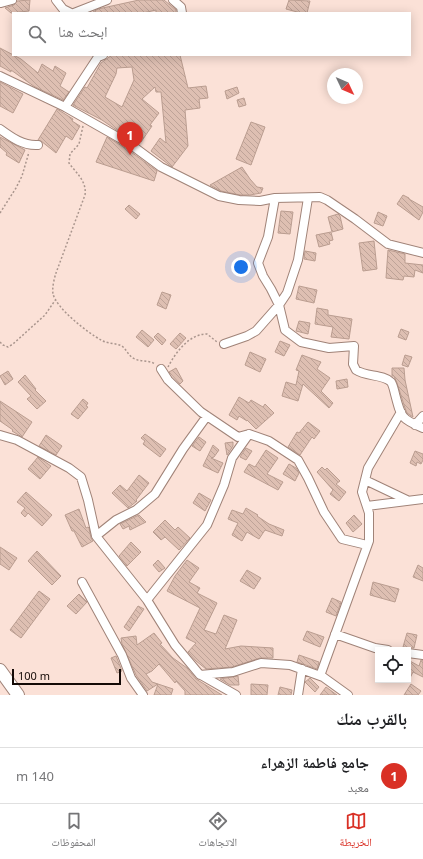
<!DOCTYPE html>
<html lang="ar">
<meta charset="utf-8">
<style>
body{margin:0;font-family:"Noto Sans","Noto Naskh Arabic",sans-serif;background:#f2f2f2;color:#202124;direction:rtl}
.controls{position:absolute;right:12px;bottom:12px;display:grid;overflow:hidden;border-radius:0px;box-shadow:0 2px 10px #0003}
.controls button{width:36px;height:36px;display:grid;place-items:center;padding:0;border:0;border-bottom:1px solid #e0e0e0;background:#fff;color:#202124;font:20px sans-serif}
.compass{position:absolute;left:327px;top:68px;width:36px;height:36px;border-radius:50%;background:#fff;box-shadow:0 2px 10px #0003;rotate:134deg}
.scale{position:absolute;left:12px;bottom:10px;width:109px;box-sizing:border-box;padding-left:4px;border:2px solid #140a06;border-top:0;font-size:11px;line-height:14px;white-space:nowrap;color:#140a06;-webkit-text-stroke:3px #fbe1d7;paint-order:stroke}
.you{position:absolute;left:241px;top:267px;width:14px;height:14px;margin:-10px;border:3px solid #fff;border-radius:50%;background:#1a73e8;box-shadow:0 0 0 6px #1a73e833}
.badge{display:grid;place-items:center;width:26px;height:26px;border-radius:50%;background:#d93025;color:#fff;font-size:13px;font-weight:700}
.pin{position:absolute;translate:-50% -33px;filter:drop-shadow(0 1px 2px #0008)}
.pin::after{content:'';position:absolute;top:21px;width:14px;height:12px;background:inherit;clip-path:polygon(0 0,100% 0,50% 100%)}
.list{margin:0;padding:0;list-style:none}
h2{display:flex;justify-content:space-between;align-items:center;height:52px;margin:0;padding:0 16px;font-size:17px}
h2 small{font-size:13px;font-weight:400;color:#757577}
.list li{display:grid;grid-template-columns:26px 1fr auto;gap:12px;align-items:center;box-sizing:border-box;height:56px;padding:0 16px;border-top:1px solid #e0e0e0}
.list b{display:block;font-size:15px;white-space:nowrap}
.list p{margin:0;font-size:13px;white-space:nowrap;color:#757577}
.list em{font-size:13px;font-style:normal;color:#757577}
.icon{flex:none;width:22px;height:22px;fill:none;stroke:currentColor;stroke-width:2;stroke-linecap:round;stroke-linejoin:round}
.map{position:relative;flex:none;width:423px;height:695px;overflow:hidden;direction:ltr}
.search{position:absolute;background:#fff;box-shadow:0 2px 10px #0003;left:12px;right:12px;top:12px;height:44px;display:flex;align-items:center;gap:10px;box-sizing:border-box;padding:0 14px;border-radius:0px;color:#757577;font-size:15px}
.sheet{height:108px;background:#fff}
nav{display:flex;justify-content:space-around;align-items:center;box-sizing:border-box;height:56px;border-top:1px solid #e0e0e0;background:#fff;font-size:11px;color:#757577}
nav a{display:grid;justify-items:center;gap:2px}
nav .on{color:#d93025}
.map>svg:first-child{display:block}
.building{fill:url(#building-back-hatch);stroke:#ba9d90;fill-rule:evenodd}
.lines{fill:none;stroke-linecap:round;stroke-linejoin:round}
.minor-casing{stroke:#a08378;stroke-width:10}
.primary-casing{stroke:#a08378;stroke-width:14}
.path{stroke:#a9958d;stroke-width:1.5;stroke-dasharray:2 2;stroke-linecap:butt}
.minor{stroke:#fff;stroke-width:8}
.primary{stroke:#fff;stroke-width:12}
</style>
<div class="map">
<svg width="423" height="695" viewBox="0 0 423 695">
<defs>
<pattern id="building-back-hatch" width="6" height="6" patternUnits="userSpaceOnUse"><rect width="6" height="6" fill="#debfb2"/><path d="M-1 5l2 2M0 0l6 6M5-1l2 2" fill="none" stroke="#bea398"/></pattern>
</defs>
<rect width="100%" height="100%" fill="#fbe1d7"/>
<path class="building" d="M30,0L29,11L11,13L5,8L14,5L17,1Z
M139,0H164L176,10V13H156V10L143,13H93V12L98,9Z
M289,0L310,1L307,13H301L286,9Z
M0,48L21,59L38,73L42,64L53,71L55,66L66,73L60,86L69,92L63,100L35,87L11,70V72L0,66Z
M112,55H180L188,88L206,86L208,98L199,99L200,108L185,110L188,146L172,167L151,151L160,138L166,143L161,92H156L155,87L142,99L159,113L150,125L152,126L141,142L120,126L118,131L102,120L73,105L85,87L87,88L101,63ZM132,67L134,80L122,107L105,97L116,74L117,68Z
M0,82L23,94L13,113L0,106Z
M237,87L239,93L227,99L225,91Z
M244,98L246,105L239,107L237,100Z
M57,109L73,119L72,121L80,126L72,140L66,136L56,153L41,141L38,140Z
M251,122L265,127L251,165L236,159Z
M0,137L25,150L19,163L6,155L7,153L0,147Z
M107,137L127,149L157,171L154,181L96,162Z
M242,167L250,179L257,187L263,188L261,193L250,195H240L221,191L210,185Z
M403,195L409,198V199L423,207V212L419,220L397,204Z
M129,205L140,214L136,219L125,209Z
M281,211L293,212L290,234L278,233Z
M378,212L387,216L383,226L374,223Z
M338,214L340,216L343,229L332,232L328,217Z
M331,232L333,240L329,241L330,244L319,247L316,235Z
M374,241L377,269L363,271L359,243Z
M388,250L405,254V263L423,265V273L415,270L414,277L404,276L403,280L386,278Z
M305,251L316,253L315,261L304,259Z
M299,286L317,290L314,303L296,299Z
M162,292L171,295L166,309L157,305Z
M317,308L328,310V315L352,319L349,339L331,337L333,327L315,324Z
M299,321L310,323L308,334L296,331Z
M401,329L409,332L406,340L398,337Z
M142,330L154,340L148,347L136,337Z
M158,333L166,340L162,345L154,337Z
M180,333L186,338L176,349L170,344Z
M280,341L290,345L284,356L275,352Z
M250,352L266,359L260,372L245,365Z
M302,355L321,362L317,369L330,378L321,391L333,403L329,408L303,384L298,401L282,396L286,382L296,385L299,371L296,370Z
M405,355L412,357L408,367L402,365Z
M176,368L183,381L180,384L169,372Z
M392,368H404L405,380L413,417L407,413L405,408L397,383L394,376H392Z
M8,371L13,379L5,385L0,376Z
M25,375L36,389L35,390L46,401L37,409L27,399L31,396L18,382Z
M347,379L348,387L337,389L336,381Z
M239,397L249,403L251,400L263,407L265,404L274,413L256,429L247,420V421L239,416L237,420L229,415Z
M83,399L88,403L86,406L88,407L78,419L71,414Z
M0,401L32,422L22,437L12,431L13,430L0,421Z
M308,422L320,431L314,439L312,437L300,455L288,447L297,432L299,433Z
M145,434L166,449L160,457L143,444L145,441L141,438Z
M46,435L62,446L56,455L39,446Z
M199,437L206,442L200,451L192,446Z
M233,442V446L227,455L225,443Z
M213,445L219,450L214,457L211,458L223,463L218,473L203,466Z
M246,448L252,451L246,460L240,457Z
M266,450L278,458L267,474L283,482L278,490L244,472L249,464L255,467Z
M415,451L423,454V460L421,464L417,462L416,466L410,463Z
M38,457L51,466L40,479L28,469Z
M289,464L296,468L299,473L295,481L283,474Z
M322,467L325,470L327,468L340,481L336,484L346,492L339,501L330,494L333,490L317,472Z
M139,475L149,483L136,500L137,501L128,508L112,493L120,485L127,491Z
M26,492L52,515L42,526L28,513L25,517L21,513L25,508L17,502Z
M199,493L211,500L205,511L193,503Z
M246,508L258,515L257,516L269,524L284,530L282,536L265,530L259,539L247,532L242,541L232,535L238,523L228,519L232,510L243,514Z
M79,509L86,528L88,527L89,528L91,538L93,541L82,547L74,531H72L65,515Z
M139,515L146,522L130,530L129,526L123,529L120,524Z
M354,515L362,524L353,532L346,523Z
M165,520L175,530L178,527L190,538L179,550L165,537L161,540L153,532Z
M131,542L141,552L127,566L119,556Z
M0,547L17,558L9,570L0,564Z
M37,551L61,576L52,585L28,561Z
M158,560L165,568L159,572L153,565Z
M187,560L199,568L189,582L200,588L197,593L217,603L204,630L216,634L224,615L237,620L225,649L241,646L273,648V658H260L232,667L206,669L196,661L188,652L196,643L186,638L200,608L167,591L175,576Z
M418,565L423,568V581L413,577Z
M247,570L261,578L254,589L240,581Z
M373,582L399,589L395,602L370,595Z
M39,591L50,599L21,638L10,630Z
M79,594L87,602L76,614L67,606Z
M332,598L341,602L336,616L326,612Z
M138,606L144,609L129,631L124,627Z
M307,631L324,637L320,647L303,640Z
M154,633L162,643L160,644L173,658L187,668L196,679L222,695H185V691L176,681L175,683L159,664L152,671L146,674L152,682L158,684L147,691L136,675L122,644L121,638L136,636L137,645Z
M407,633L417,635L414,648L403,647Z
M299,655L319,662L317,669L297,662Z
M116,656L122,671L117,673L111,658Z
M408,660L419,666L421,660H423V677L413,672L408,682Z
M238,676L239,685H230L220,679Z
M310,678L319,687L315,692L305,682Z
M158,684L173,689L171,695H154Z
M251,684L268,685L267,695H251Z
M411,684L421,691L418,695H404Z
M280,687L292,690L291,695H278Z
M326,687L337,695H320Z"/>
<g class="lines">
<g class="minor-casing">
<path id="minor" d="M56,0L63,9L71,13
M173,0L181,7L182,13
M1,3L12,0
M74,13L107,0
M0,76L65,107L130,144L161,167L219,196L239,200L260,201L275,198L320,197L327,200L355,219L388,244L423,253
M65,107L98,57L103,55
M0,129C11,137 23,146 38,145
M275,198L268,237L258,263L263,276L271,289L279,305L285,330L301,342L329,348L354,346L353,364L356,370C366,377 383,374 391,382C393,385 394,390 395,394C401,417 401,419 423,428
M224,344L247,336L256,331L279,305L287,293L298,260L308,198
M161,369L168,380L201,412L238,437L249,434L269,441L298,460L308,478L324,512L342,539L367,545
M415,425L423,416
M0,435L17,440L69,468L81,477L88,500L96,536L147,600L175,645L200,675L233,672L261,663L290,665L323,677L348,695
M365,480L407,500
M367,506L423,499
M96,536L116,520L136,510L155,494L183,449L207,416
M82,582L122,655L131,678L143,695
M147,600L207,525L224,485L232,458L249,434
M335,634L375,648L388,650
M408,653L423,655
M201,675L236,695
M320,676L369,541V513L362,492L368,468L401,412
M298,695L302,669"/>
</g>
<g class="primary-casing">
<path id="primary" d="M0,670L18,695"/>
</g>
<path class="path" d="M83,126L79,144L70,154L69,163C76,173 87,181 85,195L56,273C54,279 52,288 53,294C57,309 88,333 101,340C108,344 116,343 122,346C127,350 129,357 135,359C141,362 149,360 155,364
M0,213L16,188L22,176L29,152
M0,342L3,345L8,347L13,344L45,315L56,299
M168,367C176,352 189,334 207,334L217,342"/>
<use href="#minor" class="minor"/>
<use href="#primary" class="primary"/>
</g>
</svg>
<div class="controls">
<button><svg class="icon" aria-label="locate" viewBox="0 0 24 24"><circle cx="12" cy="12" r="6"/><path d="M12 2v4M12 18v4M2 12h4M18 12h4"/></svg></button>
</div>
<svg class="compass" viewBox="-18 -18 36 36"><path d="M0-13l5 13h-10z" fill="#e53935"/><path d="M0 13l5-13h-10z" fill="#757577"/></svg>
<div class="scale">100 m</div>
<div class="you"></div>
<div class="pin badge" style="left:130px;top:155px">1</div>
<div class="search"><svg class="icon" aria-label="search" viewBox="0 0 24 24"><circle cx="10" cy="10" r="6"/><path d="M15 15l6 6"/></svg>ابحث هنا</div>
</div>
<section class="sheet">
<h2>بالقرب منك<small></small></h2>
<ul class="list">
<li><span class="badge">1</span><div><b>جامع فاطمة الزهراء</b><p>معبد</p></div><em>140 m</em></li>
</ul>
</section>
<nav>
<a class="on"><svg class="icon" aria-label="map" viewBox="0 0 24 24"><path d="M3 6l6-2 6 2 6-2v14l-6 2-6-2-6 2zM9 4v14M15 6v14"/></svg>الخريطة</a>
<a><svg class="icon" aria-label="directions" viewBox="0 0 24 24"><path d="M12 3l9 9-9 9-9-9zM9 14v-3h6M13 9l2 2-2 2"/></svg>الاتجاهات</a>
<a><svg class="icon" aria-label="saved" viewBox="0 0 24 24"><path d="M7 4h10v16l-5-4-5 4z"/></svg>المحفوظات</a>
</nav>
